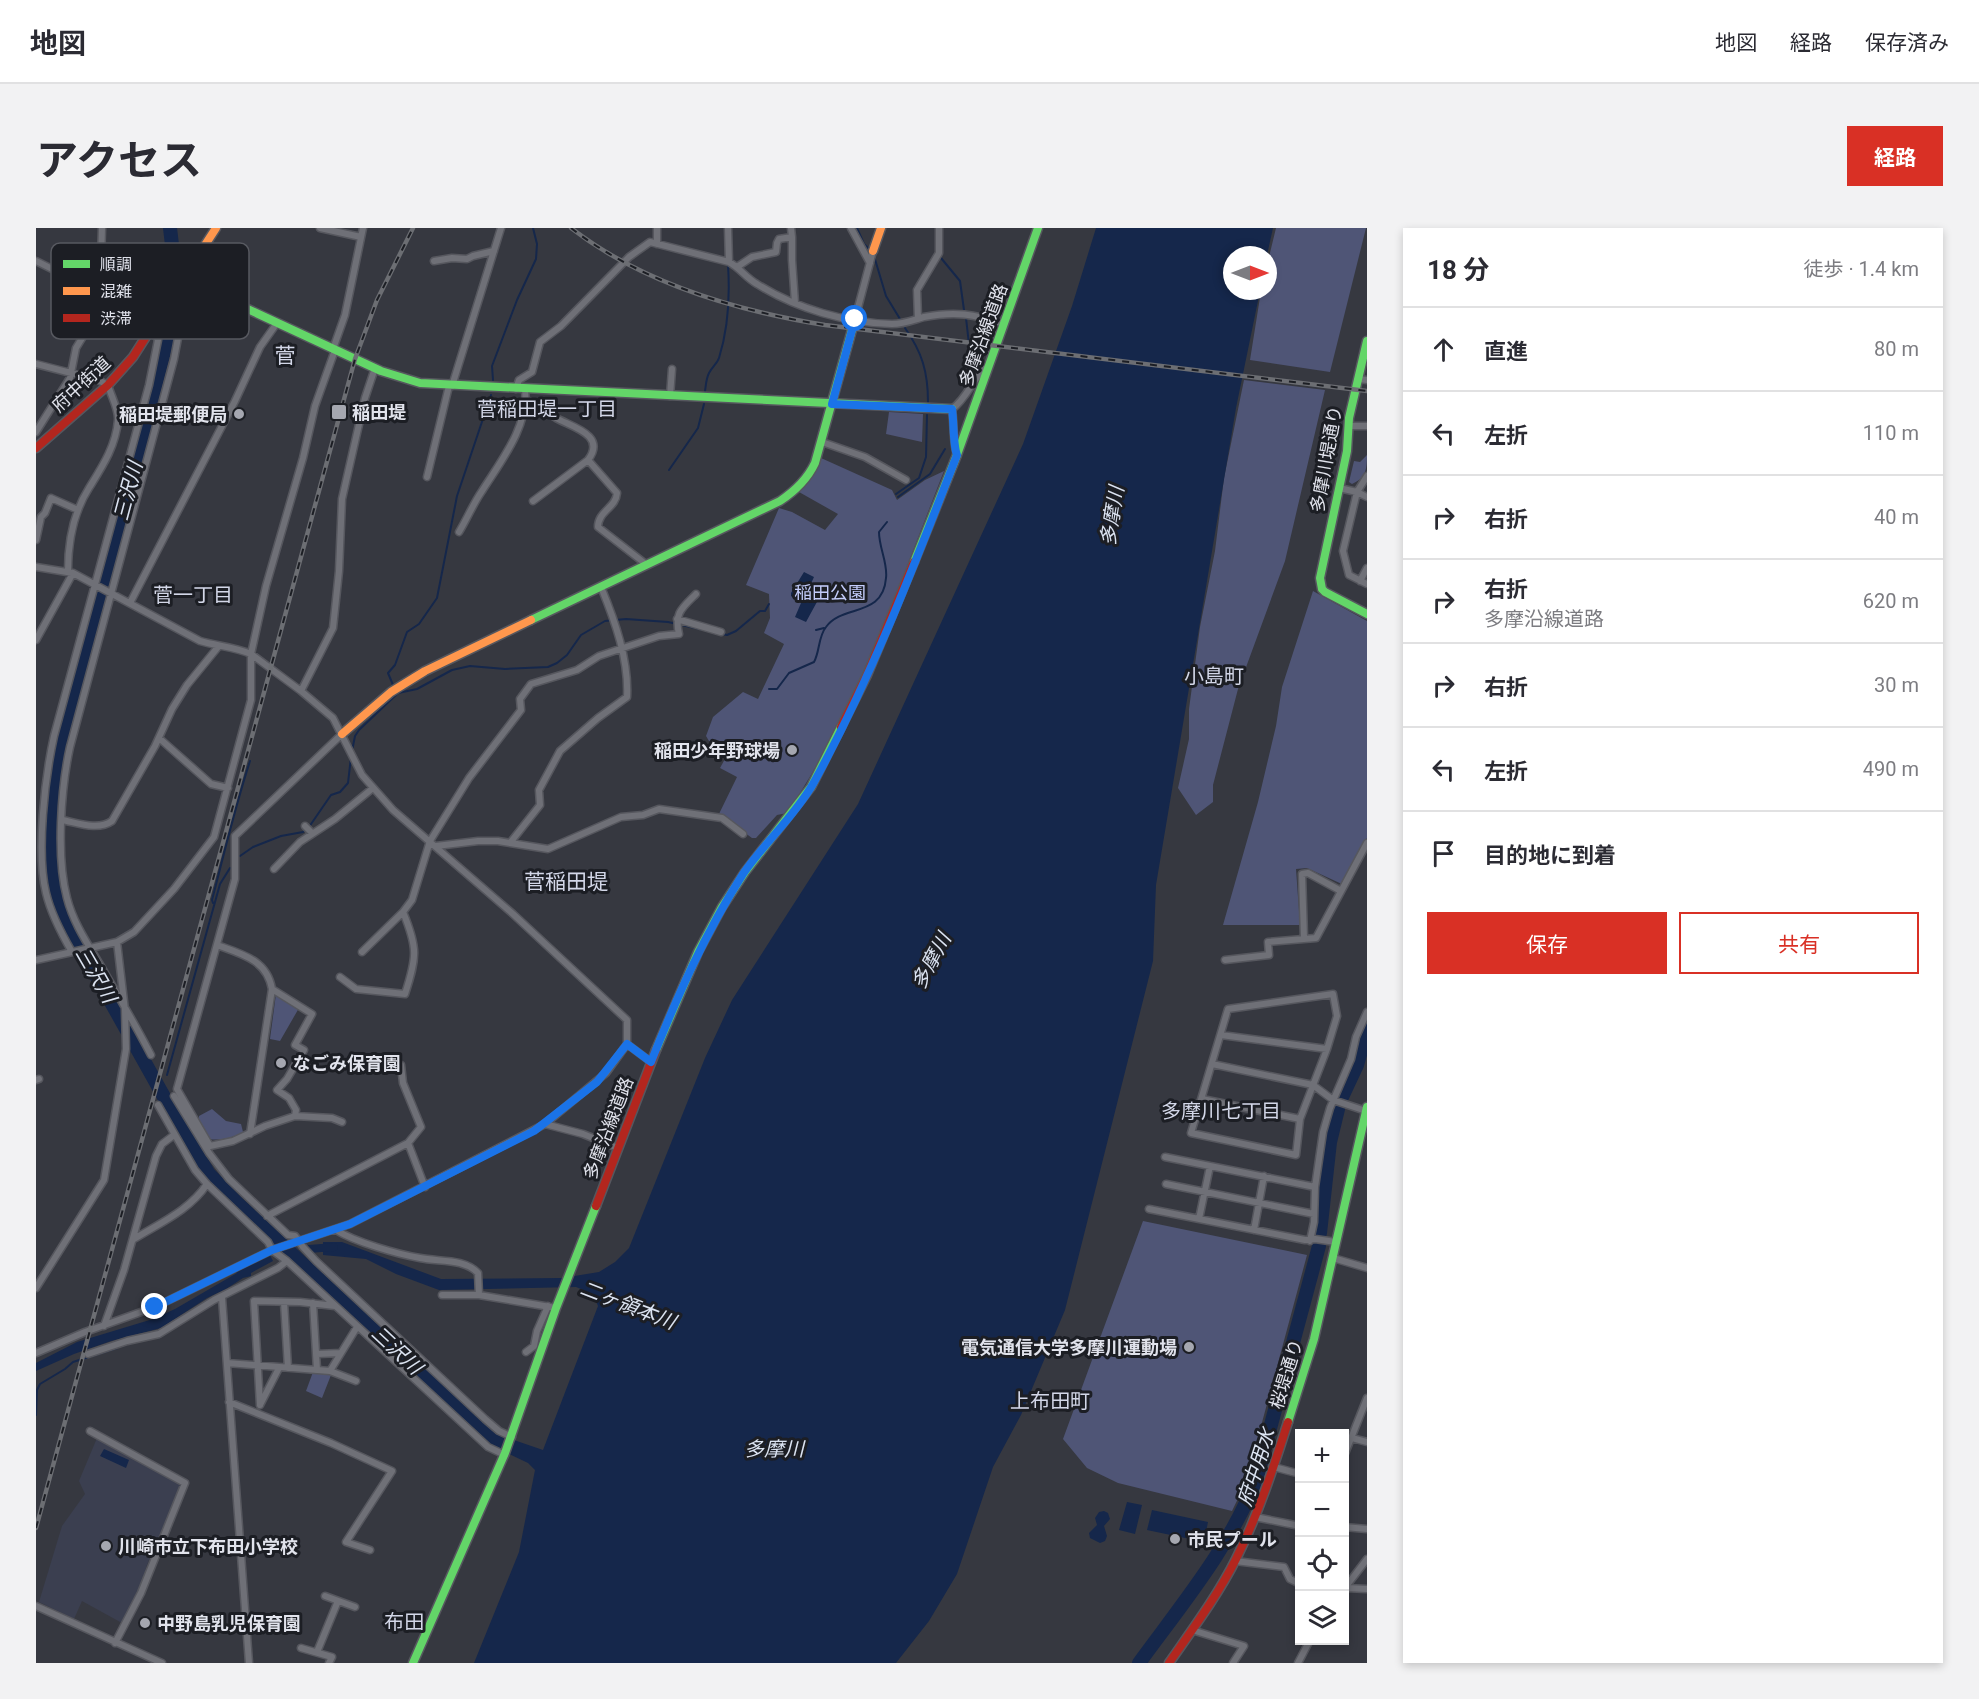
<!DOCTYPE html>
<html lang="ja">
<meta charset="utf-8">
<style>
body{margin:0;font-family:Roboto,"Noto Sans JP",sans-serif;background:#f2f2f3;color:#2b2b33}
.controls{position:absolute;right:18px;bottom:18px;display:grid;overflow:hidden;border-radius:0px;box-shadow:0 3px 9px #0003}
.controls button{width:54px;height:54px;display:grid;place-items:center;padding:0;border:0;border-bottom:2px solid #e1e1e2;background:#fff;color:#2b2b33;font:30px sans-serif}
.compass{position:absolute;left:1187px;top:18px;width:54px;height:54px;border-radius:50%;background:#fff;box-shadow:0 3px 9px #0003;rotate:90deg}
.stop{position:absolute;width:18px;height:18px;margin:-14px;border:4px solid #1a73e8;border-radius:50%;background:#fff}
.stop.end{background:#1a73e8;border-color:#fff;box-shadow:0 2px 6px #0008}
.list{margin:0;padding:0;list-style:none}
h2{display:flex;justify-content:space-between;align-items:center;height:78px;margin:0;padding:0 24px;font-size:26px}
h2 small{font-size:20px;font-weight:400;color:#7c7c81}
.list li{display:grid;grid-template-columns:39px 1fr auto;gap:18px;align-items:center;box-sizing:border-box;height:84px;padding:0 24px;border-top:2px solid #e1e1e2}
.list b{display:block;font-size:22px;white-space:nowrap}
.list p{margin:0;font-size:20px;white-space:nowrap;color:#7c7c81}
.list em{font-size:20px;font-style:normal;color:#7c7c81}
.actions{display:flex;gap:12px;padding:18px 24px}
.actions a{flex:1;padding:14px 0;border:2px solid #d93025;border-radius:0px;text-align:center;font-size:21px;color:#d93025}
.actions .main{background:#d93025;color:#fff}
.icon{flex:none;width:33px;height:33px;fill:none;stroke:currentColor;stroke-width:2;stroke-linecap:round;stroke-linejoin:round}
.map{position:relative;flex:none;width:1331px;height:1435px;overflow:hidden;border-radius:0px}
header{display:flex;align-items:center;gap:36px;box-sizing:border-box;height:84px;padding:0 30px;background:#fff;border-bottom:2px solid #e1e1e2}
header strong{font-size:28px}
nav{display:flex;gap:33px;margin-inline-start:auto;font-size:21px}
.intro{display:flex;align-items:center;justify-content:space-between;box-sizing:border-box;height:144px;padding:0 36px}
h1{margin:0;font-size:42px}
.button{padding:15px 27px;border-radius:0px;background:#d93025;color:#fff;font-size:21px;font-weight:700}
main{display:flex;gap:36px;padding:0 36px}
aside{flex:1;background:#fff;border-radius:0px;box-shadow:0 3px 9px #0003}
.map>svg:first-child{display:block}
.built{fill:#3b3f50}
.green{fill:#4f5576}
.water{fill:#15274b}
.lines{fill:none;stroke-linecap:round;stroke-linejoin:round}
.stream{stroke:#15274b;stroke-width:2}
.canal{stroke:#15274b;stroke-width:8}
.river{stroke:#15274b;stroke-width:14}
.street-casing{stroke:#56575e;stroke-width:9}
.fast-casing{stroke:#56575e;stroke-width:11}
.slow-casing{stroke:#56575e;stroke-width:11}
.jam-casing{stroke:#56575e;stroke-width:11}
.street{stroke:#6f7077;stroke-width:6}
.fast{stroke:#63d668;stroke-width:8}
.slow{stroke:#ff974d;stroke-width:8}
.jam{stroke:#b3261e;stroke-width:8}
.rail-casing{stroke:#6c6e73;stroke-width:4.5}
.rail{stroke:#1c1e24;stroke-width:2;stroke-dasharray:7;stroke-linecap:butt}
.route{stroke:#1a73e8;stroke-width:8}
.poi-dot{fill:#a5a7b0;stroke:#1c1e24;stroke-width:2}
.labels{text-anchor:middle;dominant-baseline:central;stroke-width:6;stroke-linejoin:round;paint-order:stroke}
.street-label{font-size:18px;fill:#e1e3ec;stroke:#1c1e24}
.poi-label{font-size:18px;font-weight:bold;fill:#e1e3ec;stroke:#1c1e24;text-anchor:start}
.park-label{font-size:18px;fill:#c3ccfa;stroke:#1c1e24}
.neighbourhood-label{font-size:20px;fill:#d3d7e8;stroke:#1c1e24}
.water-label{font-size:20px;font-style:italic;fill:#dce4f2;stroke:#1c1e24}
.quarter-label{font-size:21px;fill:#d3d7e8;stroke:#1c1e24}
.key{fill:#1c1e24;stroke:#575960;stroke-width:1.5}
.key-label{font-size:16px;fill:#e1e3ec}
</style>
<header>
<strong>地図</strong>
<nav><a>地図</a><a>経路</a><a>保存済み</a></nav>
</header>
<div class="intro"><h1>アクセス</h1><a class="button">経路</a></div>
<main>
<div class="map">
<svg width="1331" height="1435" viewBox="0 0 1331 1435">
<rect width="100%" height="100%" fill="#363840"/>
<path class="built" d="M61,1210L143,1254L145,1259L111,1337L103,1363L86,1395L46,1373L38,1391L3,1374L26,1298L49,1266L43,1253Z"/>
<path class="green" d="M1240,0H1330L1294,144L1214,132L1225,63H1232V33Z
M1208,152L1289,162L1249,333L1202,461L1177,557V574L1160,587L1142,560L1153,511V481L1164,399L1179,323L1188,250Z
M853,184L887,186L886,214L850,206Z
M1331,227C1331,241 1330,250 1316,256L1313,254L1318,233L1324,234Z
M785,230L856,262L861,272L889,252L908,243C862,359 821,481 751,585L741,587L720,610H716L687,589L682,588L701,549L684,540L695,520L682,512L673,513L670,508L677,489L707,464L722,471L748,416L728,405L734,390L733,366L710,357L743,280L756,284L789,302L802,286L763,264L779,244Z
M1277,363L1331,393V610L1308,657L1271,640L1260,641L1264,697H1187L1222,574L1240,498L1246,459Z
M240,766L263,780L244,813L234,811Z
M176,881L190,893L205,896L207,904C196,910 185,913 173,911L163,893V888Z
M1107,993L1271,1027L1210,1254L1196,1283L1082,1255L1051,1240L1027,1211Z
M277,1144L295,1147L286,1170L270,1163Z"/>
<path class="water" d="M1060,0H1237L1231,27H1196V63H1224L1200,180L1120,657L1117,733L1029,1082L985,1187L957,1239L921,1346L893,1393L860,1435H438L483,1324L499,1242L492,1235L448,1214L177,959L161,939L121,870L127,855L178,941L205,969L460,1206L507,1222L562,1078L557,1066L540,1059L403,1062L360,1046L330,1031L287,1027V1014H306L405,1051L526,1050L563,1044L579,1034L593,1020L669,830L696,772L822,576L987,216L1036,78Z
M768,344L778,349L771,364L782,370V372L770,394L759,389L765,375L755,368V365Z
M234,1027L237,1033L215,1045V1048L207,1050L190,1061L171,1070L125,1100L75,1113L38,1126L0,1143V1135L41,1114L117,1091L139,1081L201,1045L199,1043Z
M68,1221L93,1232L90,1240L64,1228Z
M1091,1274L1106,1277L1099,1306L1083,1302Z
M1116,1282L1172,1294L1168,1314L1111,1302Z
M1068,1283L1072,1285L1074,1291L1068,1298L1071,1308L1069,1313L1064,1315L1054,1310L1053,1305L1061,1297L1059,1290L1063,1284Z"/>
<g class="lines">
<path class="stream" d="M821,0L828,16L835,23
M838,28L850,68L864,91
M905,30L924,53L928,82
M930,90L934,125L932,155
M869,100C886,124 892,144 892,174
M457,152L456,138L481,72L500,31L501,16L497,0
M669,163C670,157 670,151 673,145C676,139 681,136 683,130C692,101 694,67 692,37
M633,242L662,200L668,176
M860,266L883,250L890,229L891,187
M862,269L894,246L909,221
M780,402L788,400
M357,457L352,445L359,437L371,404L383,396L401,370L421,268L455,167
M733,461H741L753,445L778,434C784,423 782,409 790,399C806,376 847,390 850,350C852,335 843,320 843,304L851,294
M316,523L319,508L323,502L362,465L381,461L416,442L434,438L469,441L512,439L521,435L531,427L545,407L569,393L590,391L632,394L691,407L700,403L724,383H729L733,376
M204,628L217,619L245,608L267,604L273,599L295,567L304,564L312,555L315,529
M177,675L176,672C188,626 199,579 214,533
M131,847L184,656L194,640
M0,1187L1,1162L4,1156L29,1141L37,1134L81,1120"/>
<path class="canal" d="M273,1021L298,1019"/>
<path class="river" d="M1306,869L1321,837L1331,802
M132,876L24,683L16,642L17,573L22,532L136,93L139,42L134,0
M1284,1005L1294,914L1302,881
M1103,1435C1146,1376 1195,1318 1221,1249L1283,1018"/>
<g class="street-casing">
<path id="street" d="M284,0L325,9
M621,0V16
M692,0L693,34
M815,0L834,35
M756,9V32L759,75
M0,33L64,65
M398,33L416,30L431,31L437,28L458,23
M701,39L716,29L740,24L741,15L743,11L756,9L755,0
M819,91L837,23
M882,91L881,62L903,25V0
M297,121L309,87L327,0
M0,136L62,152L72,157C75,168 83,182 82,192C80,218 66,239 53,260C37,285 32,313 32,343
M1322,151L1331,152
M416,158L465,0
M480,161L483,152L496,144L504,114L525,98L593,29L614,14L693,34C704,40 710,50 721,56C761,81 810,95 856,96C868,96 877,92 888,89C919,83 938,86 968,96
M634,168L636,141
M491,172C500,178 510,184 520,190C536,199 571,207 552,232L497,273
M1312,198H1331
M0,204L34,150L40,120L56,94L64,65L66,0
M786,214L829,229L870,252
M921,227C917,218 918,193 916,181C932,170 939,145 952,139
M552,232L581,265C580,280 562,283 562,299L611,337
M1331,248L1321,264L1307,323L1313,347L1331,356
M391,249L413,158
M1303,260L1321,264L1331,269
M423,304C431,291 437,276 446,263C465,233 493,198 489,161
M0,312L5,289L9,285L15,270L42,282
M0,339L37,345L164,413C181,418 199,419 215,426L265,463L297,490L326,547L357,582L477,686L591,792V816L570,845L509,896
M1324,353L1331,340
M94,375L199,173L224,119L241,95
M641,391L685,404
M0,412L37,345
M265,463L297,400L303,343L306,271L329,170L339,140
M123,510L175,556L192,560
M26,592C42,595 62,603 76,593L119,518L136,481L151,457L182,419
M269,598L276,605
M474,615L504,577L503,562L524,523L562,490L591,469C593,432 579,393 565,359
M400,618L442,613H462L512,621L585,589L607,587L623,581L686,590L707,606
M238,641L264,614L299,591L337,560
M1268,710L1266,646L1272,645L1305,663
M181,717C206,726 231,732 236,761L214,906
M36,724C25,705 15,686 10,665C0,624 9,549 18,508L113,157L122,112L115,100
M326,724L367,684L376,672L394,613L433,550L485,482L484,471L495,456L541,442L563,428L623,408L643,406C638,385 646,380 660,366
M0,732L81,714L98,704L138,661L178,609L215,472V426L230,358L267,230L279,178L299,122
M1189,732L1233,727L1232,714L1280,710L1331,615
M304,749L320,761L369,766C381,729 382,720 367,684
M236,761L276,786L259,817L268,822L251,851L241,862L253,870L260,882L259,888
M1297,766L1301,788L1291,821L1264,891L1260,927L1155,905L1192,781Z
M1185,807L1291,821
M591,816L615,834
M115,827C101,800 86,774 70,747C56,722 38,698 31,670C20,629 25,560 34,519L138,131L150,68L147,51
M1176,836L1277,857L1297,872L1330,883
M0,852L3,851
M138,868L173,925L193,951L252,1007L259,1008L267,1019L280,1033L449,1191L463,1203L476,1209
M1166,871L1264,891
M122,877L159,942L171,956L232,1014L236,1022L251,1033L452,1219L469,1227
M306,894L296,890L259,888L229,898L197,913L174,918L141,861L199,651V608L306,506
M372,915L389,959
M1129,929L1279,959
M1130,956L1278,986
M1113,981L1269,1012L1279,1011L1300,1014
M231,988L372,915L385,899L367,855L365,837
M1163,991L1174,938
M300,1002C319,1014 361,1026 384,1030C403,1034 428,1030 442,1045L443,1067
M1218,1002L1228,948
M98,1011C124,995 154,982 171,956
M1274,1013L1278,994L1279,959L1287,904L1294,880L1315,831L1320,809L1331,784
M1297,1030L1331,1040
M0,1060L68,952L90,821L89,782L81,714
M406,1067H443L520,1080
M186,1070L213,1435
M248,1074L252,1140
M277,1075L281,1142
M68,1098L88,1042L120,928L126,916L138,907
M490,1124L498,1118L501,1103L512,1078
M0,1125L49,1104L119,1079L236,1022L314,996L509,896L547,906L582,920
M52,1126L91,1113L123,1106L178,1072L242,1040L251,1033
M281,1126L305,1125
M191,1135L294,1143L320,1153
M294,1143L321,1099
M193,1174L295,1215L356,1243L310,1314L334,1322
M224,1177L218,1073L264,1074L299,1078
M224,1177L243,1140
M54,1203L149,1255L105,1365L79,1415
M1316,1210L1331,1214
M1308,1228L1331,1170
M1238,1239L1264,1246
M1219,1289L1264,1298
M1308,1299L1331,1301
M1199,1333L1248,1339L1254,1351L1264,1356
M1310,1360L1331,1361
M1308,1361L1331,1331
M289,1368L319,1379
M0,1378L126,1435
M1156,1402L1208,1418L1197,1435
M265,1420L296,1429L293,1435
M281,1424L302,1373
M1262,1435L1274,1412"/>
</g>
<g class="fast-casing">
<path id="fast" d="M147,51L345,143L384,155L916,181
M1331,113L1313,190L1311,223L1284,350L1286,361L1289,364L1331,386
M878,334L921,227L1002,0
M495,392L744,273C759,263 771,252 779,235L819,91
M620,822L662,724L686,679L709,644L775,559L805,499
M1252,1194L1278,1111L1331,879
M377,1435L469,1225L520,1080L560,978"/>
</g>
<g class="slow-casing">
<path id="slow" d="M837,23L845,0
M127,82L180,0
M306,506L355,464L389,443L495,392"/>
</g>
<g class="jam-casing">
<path id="jam" d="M0,220L72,157L97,129L127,82
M805,499L831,447L878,334
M560,978L620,822
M1133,1435C1156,1402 1182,1367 1200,1331C1222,1287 1237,1241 1252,1194"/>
</g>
<use href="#street" class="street"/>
<use href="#fast" class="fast"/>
<use href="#slow" class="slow"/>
<use href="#jam" class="jam"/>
<g class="rail-casing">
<path id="rail" d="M535,0C606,55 701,83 789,97L1331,163
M0,1300L319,131L341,72L377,0"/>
</g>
<use href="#rail" class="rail"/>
</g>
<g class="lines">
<path class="route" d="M119,1079L236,1022L314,996L498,903L561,854L591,816L615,834C641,769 669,705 707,646C728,615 758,589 777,556C835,451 878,338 921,227C917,218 918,193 916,181L796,176L819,91"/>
</g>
<g class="poi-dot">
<rect x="295" y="176" width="16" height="16" rx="3"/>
<circle cx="203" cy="186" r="6"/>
<circle cx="756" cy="522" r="6"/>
<circle cx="245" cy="835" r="6"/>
<circle cx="1153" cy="1119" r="6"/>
<circle cx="1139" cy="1311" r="6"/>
<circle cx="70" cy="1318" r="6"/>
<circle cx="109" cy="1395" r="6"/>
</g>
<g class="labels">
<g class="street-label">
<text transform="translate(947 107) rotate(-70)">多摩沿線道路</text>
<text transform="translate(45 156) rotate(-43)">府中街道</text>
<text transform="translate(1290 231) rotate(-80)">多摩川堤通り</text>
<text transform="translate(572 900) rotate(-69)">多摩沿線道路</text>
<text transform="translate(1250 1146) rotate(-73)">桜堤通り</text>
</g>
<g class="poi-label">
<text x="316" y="184">稲田堤</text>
<text x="191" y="186" text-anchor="end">稲田堤郵便局</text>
<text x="744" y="522" text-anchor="end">稲田少年野球場</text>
<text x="257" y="835">なごみ保育園</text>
<text x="1141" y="1119" text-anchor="end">電気通信大学多摩川運動場</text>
<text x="1151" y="1311">市民プール</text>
<text x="82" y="1318">川崎市立下布田小学校</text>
<text x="121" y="1395">中野島乳児保育園</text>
</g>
<g class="park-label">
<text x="794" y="364">稲田公園</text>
</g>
<g class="neighbourhood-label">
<text x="511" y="181">菅稲田堤一丁目</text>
<text x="157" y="367">菅一丁目</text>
<text x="1178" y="448">小島町</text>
<text x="1185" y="883">多摩川七丁目</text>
<text x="1014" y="1173">上布田町</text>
<text x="368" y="1394">布田</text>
</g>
<g class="water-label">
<text transform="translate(92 263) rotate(-75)">三沢川</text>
<text transform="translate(1076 288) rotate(-81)">多摩川</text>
<text transform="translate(895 733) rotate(-62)">多摩川</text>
<text transform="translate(60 747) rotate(60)">三沢川</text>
<text transform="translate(592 1077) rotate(21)">二ヶ領本川</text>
<text transform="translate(361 1122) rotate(43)">三沢川</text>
<text x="738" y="1221">多摩川</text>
<text transform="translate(1220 1239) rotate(-72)">府中用水</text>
</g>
<g class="quarter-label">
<text x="249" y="128">菅</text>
<text x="530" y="654">菅稲田堤</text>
</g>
</g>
<rect x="15" y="15" width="198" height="96" rx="9" class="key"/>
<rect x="27" y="32" width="27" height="8" fill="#63d668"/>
<rect x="27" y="59" width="27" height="8" fill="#ff974d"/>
<rect x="27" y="86" width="27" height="8" fill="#b3261e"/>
<g class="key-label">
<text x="64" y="42">順調</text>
<text x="64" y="69">混雑</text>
<text x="64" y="96">渋滞</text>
</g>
</svg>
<div class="controls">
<button>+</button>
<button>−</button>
<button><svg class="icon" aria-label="locate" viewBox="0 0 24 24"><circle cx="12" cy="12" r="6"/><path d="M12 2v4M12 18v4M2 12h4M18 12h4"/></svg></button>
<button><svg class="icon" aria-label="layers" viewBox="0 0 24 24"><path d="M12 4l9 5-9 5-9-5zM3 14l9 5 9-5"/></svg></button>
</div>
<svg class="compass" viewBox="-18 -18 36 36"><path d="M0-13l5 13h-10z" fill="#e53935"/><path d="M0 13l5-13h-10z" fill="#7c7c81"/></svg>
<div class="stop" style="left:819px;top:91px"></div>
<div class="stop end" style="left:119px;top:1079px"></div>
</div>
<aside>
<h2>18 分<small>徒歩 · 1.4 km</small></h2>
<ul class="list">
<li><svg class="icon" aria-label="ahead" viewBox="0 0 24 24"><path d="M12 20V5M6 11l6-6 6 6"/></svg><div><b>直進</b></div><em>80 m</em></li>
<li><svg class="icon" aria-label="left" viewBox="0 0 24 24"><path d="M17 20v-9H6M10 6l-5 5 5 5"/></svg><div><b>左折</b></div><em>110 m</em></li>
<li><svg class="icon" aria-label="right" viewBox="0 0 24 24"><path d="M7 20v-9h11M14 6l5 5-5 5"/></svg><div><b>右折</b></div><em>40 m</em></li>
<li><svg class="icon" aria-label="right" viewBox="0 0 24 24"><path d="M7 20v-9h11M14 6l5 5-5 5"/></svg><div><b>右折</b><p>多摩沿線道路</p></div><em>620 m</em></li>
<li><svg class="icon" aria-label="right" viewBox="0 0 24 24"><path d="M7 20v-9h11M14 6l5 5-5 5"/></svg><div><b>右折</b></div><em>30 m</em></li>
<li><svg class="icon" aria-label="left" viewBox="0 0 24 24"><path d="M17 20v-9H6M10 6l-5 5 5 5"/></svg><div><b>左折</b></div><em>490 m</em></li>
<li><svg class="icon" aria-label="arrive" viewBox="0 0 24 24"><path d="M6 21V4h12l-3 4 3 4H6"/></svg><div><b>目的地に到着</b></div></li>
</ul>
<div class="actions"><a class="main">保存</a><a>共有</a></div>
</aside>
</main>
